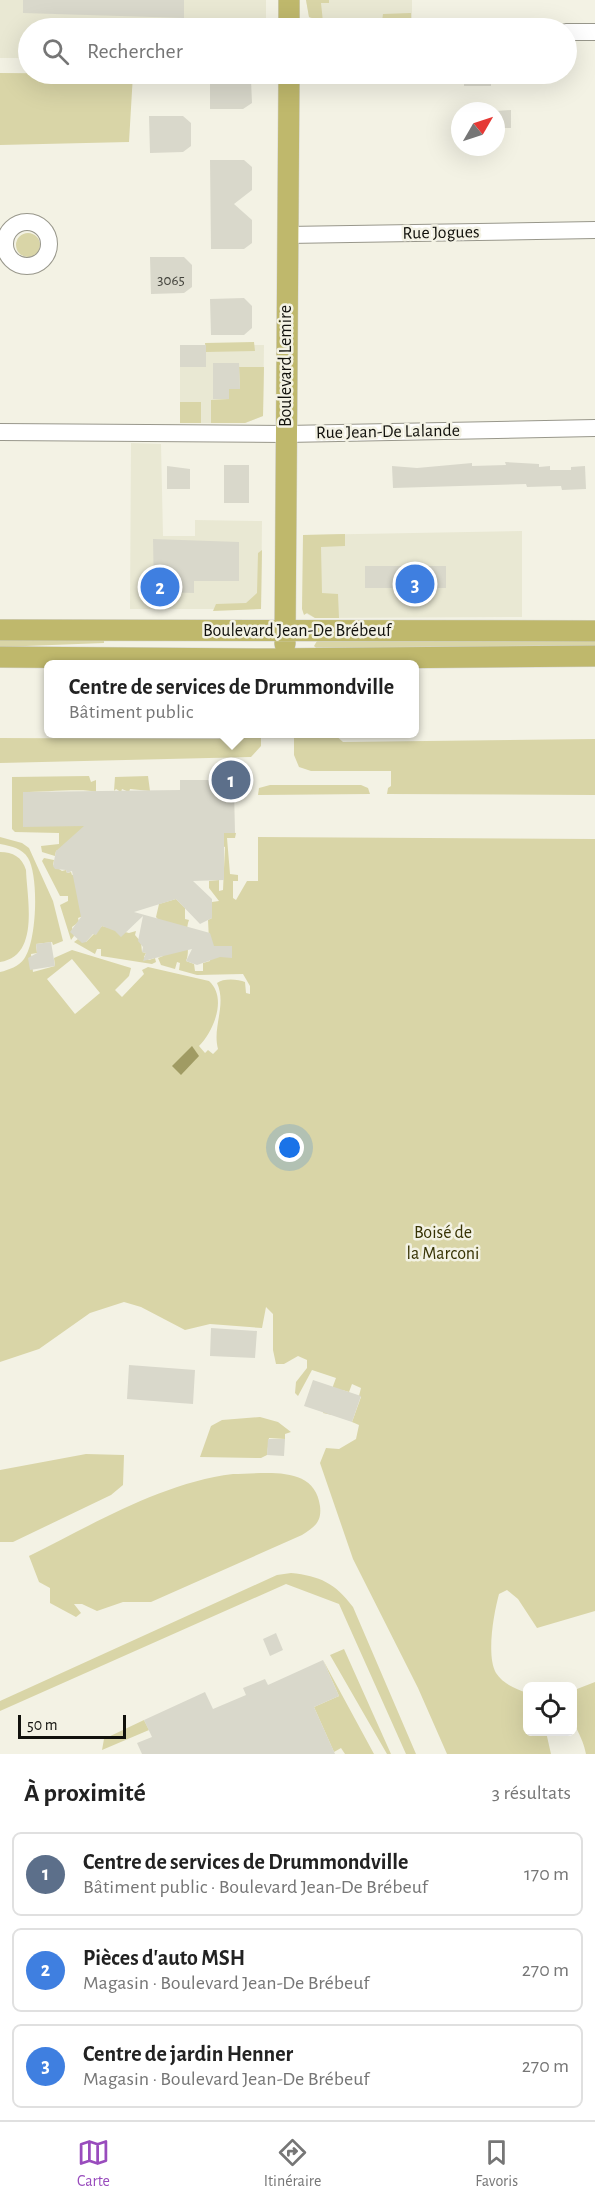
<!DOCTYPE html>
<html lang="fr">
<meta charset="utf-8">
<style>
body{margin:0;font-family:"Alegreya Sans",sans-serif;background:#f2f2f2;color:#222}
.controls{position:absolute;right:18px;bottom:18px;display:grid;overflow:hidden;border-radius:9px;box-shadow:0 6px 24px #0002}
.controls button{width:54px;height:54px;display:grid;place-items:center;padding:0;border:0;border-bottom:2px solid #e0e0e0;background:#fff;color:#222;font:30px sans-serif}
.compass{position:absolute;left:451px;top:102px;width:54px;height:54px;border-radius:50%;background:#fff;box-shadow:0 6px 24px #0002;rotate:51deg}
.scale{position:absolute;left:18px;bottom:15px;width:108px;box-sizing:border-box;padding-left:6px;border:3px solid #11110c;border-top:0;font-size:16px;line-height:21px;white-space:nowrap;color:#11110c;-webkit-text-stroke:4px #f3f2e4;paint-order:stroke}
.you{position:absolute;left:290px;top:1148px;width:21px;height:21px;margin:-15px;border:4px solid #fff;border-radius:50%;background:#1a73e8;box-shadow:0 0 0 9px #1a73e833}
.badge{display:grid;place-items:center;width:39px;height:39px;border-radius:50%;background:#994cbd;color:#fff;font-size:20px;font-weight:700}
.pin{position:absolute;translate:-50% -50%;border:3px solid #fff;box-shadow:0 2px 6px #0006}
.popup{position:absolute;left:44px;top:660px;width:375px;height:78px;box-sizing:border-box;display:grid;place-content:center;border-radius:9px;background:#fff;filter:drop-shadow(0 2px 4px #0005);font-size:20px;white-space:nowrap;color:#767676}
.popup b{font-size:22px;color:#222}
.popup::after{content:'';position:absolute;left:50%;top:100%;margin-left:-12px;border:12px solid transparent;border-top-color:#fff}
.list{margin:0;padding:0;list-style:none}
h2{display:flex;justify-content:space-between;align-items:center;height:78px;margin:0;padding:0 24px;font-size:26px}
h2 small{font-size:20px;font-weight:400;color:#767676}
.list li{display:grid;grid-template-columns:39px 1fr auto;gap:18px;align-items:center;box-sizing:border-box;height:84px;margin:0 12px 12px;padding:0 12px;border:2px solid #e0e0e0;border-radius:9px}
.list b{display:block;font-size:22px;white-space:nowrap}
.list p{margin:0;font-size:20px;white-space:nowrap;color:#767676}
.list em{font-size:20px;font-style:normal;color:#767676}
.icon{flex:none;width:33px;height:33px;fill:none;stroke:currentColor;stroke-width:2;stroke-linecap:round;stroke-linejoin:round}
.map{position:relative;flex:none;width:595px;height:1754px;overflow:hidden}
.search{position:absolute;background:#fff;box-shadow:0 6px 24px #0002;left:18px;right:18px;top:18px;height:66px;display:flex;align-items:center;gap:15px;box-sizing:border-box;padding:0 21px;border-radius:33px;color:#767676;font-size:22px}
.sheet{height:366px;background:#fff}
nav{display:flex;justify-content:space-around;align-items:center;box-sizing:border-box;height:84px;border-top:2px solid #e0e0e0;background:#fff;font-size:16px;color:#767676}
nav a{display:grid;justify-items:center;gap:3px}
nav .on{color:#994cbd}
.map>svg:first-child{display:block}
.built{fill:#e9e8d3}
.green{fill:#d9d5a7;fill-rule:evenodd}
.water{fill:#a09b63}
.building{fill:#d9d8cb}
.lines{fill:none;stroke-linecap:round;stroke-linejoin:round}
.minor-casing{stroke:#98978b;stroke-width:18}
.major-casing{stroke:#d4d4d3;stroke-width:22}
.minor{stroke:#fff;stroke-width:16}
.major{stroke:#bfb86c;stroke-width:21}
.labels{text-anchor:middle;dominant-baseline:central;stroke-width:5;stroke-linejoin:round;paint-order:stroke}
.number-label{font-size:15px;fill:#43433c}
.street-label{font-size:18px;fill:#11110c;stroke:#f3f2e4}
.park-label{font-size:18px;fill:#363203;stroke:#f3f2e4}
</style>
<div class="map">
<svg width="595" height="1754" viewBox="0 0 595 1754">
<rect width="100%" height="100%" fill="#f3f2e4"/>
<path class="built" d="M0,0H266V28H28V58H0Z
M306,0H412V21L317,22L309,17Z
M180,345H264L263,416L245,423H180Z
M131,443L161,444L163,536H195V520L262,521L261,609H130Z
M522,531V617L315,618L303,612V535Z"/>
<path class="green" d="M306,0H329V3H321L323,22L309,17Z
M411,13V21H382L383,14Z
M0,73L133,74L129,142L0,145Z
M16 245a12 12 0 1 1 24 0a12 12 0 1 1-24 0Z
M254,342L255,351L206,352L205,343Z
M239,367H264L263,416L245,423H211V400L229,399V389H240Z
M180,402H201V423H180Z
M345,534V546L321,547L322,593L338,594L339,618H315L307,613L304,615L302,609L303,535Z
M262,550L261,609L213,611L216,604L246,603L257,593L258,553Z
M0,639L104,640V643L0,647Z
M595,640V648H316L314,646L317,641Z
M239,734H261V746L251,757L0,763V738L239,739Z
M294,734H334L343,742L595,739V795L387,794L388,788L391,786V771H311L299,767L294,755Z
M89,776L91,782L96,780V792C87,788 41,792 24,792L23,826H101L56,851L55,856L42,852L41,846L59,844V833L15,832L12,829V777Z
M148,776L150,791L130,789L129,792L122,789L121,792L116,789L114,791L115,777Z
M270,785H361L368,788L370,794L258,795L259,788Z
M221,832L236,833L235,838H227L230,874L238,875V881H233V898L236,900L247,881H258V837L595,839V1611L537,1628L518,1599L507,1590L499,1594C494,1612 486,1656 496,1673C503,1684 516,1689 527,1693L528,1732H546L551,1754H447L418,1688L353,1559L320,1463L326,1448L339,1449L356,1439L359,1425L352,1422L361,1397L359,1396L361,1388L352,1384L349,1392L342,1390L332,1415L323,1413L336,1378L312,1370L298,1396L295,1393L296,1382L307,1368V1360L298,1356L284,1364H276L273,1350V1314L266,1307L262,1328L210,1324L185,1330L141,1307L124,1302L90,1313L39,1349L0,1362V972C9,970 19,966 24,959C37,942 39,876 28,858C22,848 11,846 0,844V837L22,843L29,848L53,901L63,941L53,945L52,942L36,944L37,953L31,954L33,972L55,966L54,958L72,950L131,968L129,976L115,990L122,997L144,974L142,970L148,967L209,981C228,998 213,1032 199,1046L205,1053L208,1050L213,1054L218,1049C212,1027 227,1005 217,983C223,978 238,979 245,982L246,993L250,994V986L243,974L197,975L179,970L180,963L177,962L175,969L161,965L158,958L163,956L160,922L156,917L159,904L176,899L185,908V919L189,920C184,932 191,950 186,961L194,964L195,971H203V963L210,961L208,920L212,918V902L219,901L209,888V881L219,880V891L223,890L225,847L222,846ZM72,959L100,993L75,1014L47,979Z
M0,852C13,852 22,857 26,870C27,899 40,956 0,962Z
M44,858L54,860L53,865L62,871L66,870L67,873L71,872L72,875L77,874L83,916L78,918L79,922L72,927L74,936L71,940L60,905L68,901V896H60L42,861Z
M102,926L129,933L136,931L135,935L141,942L142,952L146,953L144,957L149,960L155,958L156,962L152,964L101,956V949H97L95,954L74,942L78,939L86,942Z
M260,1417L278,1422L291,1432L285,1434V1439L269,1438L267,1455L261,1458L200,1457L211,1426L222,1420Z
M86,1454L124,1455L123,1485L111,1495L13,1542H0V1470Z
M233,1474C264,1474 315,1464 320,1506C322,1523 314,1527 302,1535L151,1602H123L97,1611L82,1604H74L81,1613L76,1617L50,1603V1588L39,1582L29,1556C94,1524 161,1483 233,1474Z
M291,1573C320,1576 335,1583 353,1607L416,1754H406L339,1604L286,1584L0,1711V1701L277,1575Z
M344,1649L391,1754H387L330,1655Z
M323,1660L374,1754H345L341,1748L334,1752L314,1707L339,1696Z
M595,1682V1754H586C582,1729 562,1718 577,1689Z
M144,1720L149,1730L102,1750L104,1739Z"/>
<path class="water" d="M192,1046L199,1056L181,1075L172,1066Z"/>
<path class="building" d="M23,0H184V18L23,13Z
M210,74H245L251,80L252,103L243,109H210Z
M464,74H491V86H464Z
M511,110V128H496V111Z
M149,116H183L191,123V146L183,152L150,153Z
M210,160H244L252,167V190L234,204L252,220V243L244,249H211Z
M150,257H184L192,265V287L184,293L151,294Z
M244,298L252,306V328L244,335H211L210,299Z
M180,345H206V367H180Z
M213,363H239L240,389H229V399H213Z
M505,462L539,464V467L550,466V470H571V467L585,466L586,489L562,490L561,486L527,487L526,484L393,488L392,466L417,468L472,463V466L506,465Z
M224,465H249V503H224Z
M167,466L190,469V489H167Z
M153,539L239,542V581H194V593L154,592Z
M365,566H446V588H365Z
M225,775H240L238,788L234,789L235,833H224V880L193,881L212,899V918L200,924L176,899L134,912L210,933L214,946H232V958L220,957L197,965L186,961L192,949L143,961L146,953L142,952L143,947L138,941L143,916L121,937L115,931L102,926L96,935L93,934L86,942L82,943L70,932L81,917L72,871L67,873L66,870L55,869L53,866L56,851L84,826L23,827V792L180,790V780H225Z
M51,942L55,966L30,970L28,958L37,953L36,944Z
M211,1328L257,1331L255,1358L210,1356Z
M129,1365L195,1370L193,1404L127,1399Z
M313,1380L361,1396L352,1422L304,1406Z
M268,1439H285L284,1456L267,1455Z
M276,1633L283,1650L270,1656L263,1639Z
M323,1660L339,1696L314,1707L335,1754H142L137,1743L152,1737L144,1720L205,1692L213,1709L246,1695L243,1688L265,1679L268,1685Z"/>
<g class="lines">
<g class="minor-casing">
<path id="minor" d="M566,32H595
M5 244a22 22 0 1 1 44 0a22 22 0 1 1-44 0Z
M287,235L595,230
M0,432L286,434L595,428"/>
</g>
<g class="major-casing">
<path id="major" d="M289,28V0
M0,630L595,631
M285,644L289,74
M0,657L264,659L595,656"/>
</g>
<use href="#minor" class="minor"/>
<use href="#major" class="major"/>
</g>
<g class="labels">
<g class="number-label">
<text x="171" y="280">3065</text>
</g>
<g class="street-label">
<text transform="translate(441 233) rotate(-1)">Rue Jogues</text>
<text transform="translate(286 366) rotate(-90)">Boulevard Lemire</text>
<text transform="translate(388 432) rotate(-1)">Rue Jean-De Lalande</text>
<text x="297" y="631">Boulevard Jean-De Brébeuf</text>
</g>
<g class="park-label">
<text x="443" y="1233">Boisé de<tspan x="443" dy="21">la Marconi</tspan></text>
</g>
</g>
</svg>
<div class="controls">
<button><svg class="icon" aria-label="locate" viewBox="0 0 24 24"><circle cx="12" cy="12" r="6"/><path d="M12 2v4M12 18v4M2 12h4M18 12h4"/></svg></button>
</div>
<svg class="compass" viewBox="-18 -18 36 36"><path d="M0-13l5 13h-10z" fill="#e53935"/><path d="M0 13l5-13h-10z" fill="#767676"/></svg>
<div class="scale">50 m</div>
<div class="you"></div>
<div class="pin badge" style="left:231px;top:780px;background:#5c6f8a">1</div>
<div class="popup"><b>Centre de services de Drummondville</b>Bâtiment public</div>
<div class="pin badge" style="left:160px;top:587px;background:#3f7fe0">2</div>
<div class="pin badge" style="left:415px;top:584px;background:#3f7fe0">3</div>
<div class="search"><svg class="icon" aria-label="search" viewBox="0 0 24 24"><circle cx="10" cy="10" r="6"/><path d="M15 15l6 6"/></svg>Rechercher</div>
</div>
<section class="sheet">
<h2>À proximité<small>3 résultats</small></h2>
<ul class="list">
<li><span class="badge" style="background:#5c6f8a">1</span><div><b>Centre de services de Drummondville</b><p>Bâtiment public · Boulevard Jean-De Brébeuf</p></div><em>170 m</em></li>
<li><span class="badge" style="background:#3f7fe0">2</span><div><b>Pièces d'auto MSH</b><p>Magasin · Boulevard Jean-De Brébeuf</p></div><em>270 m</em></li>
<li><span class="badge" style="background:#3f7fe0">3</span><div><b>Centre de jardin Henner</b><p>Magasin · Boulevard Jean-De Brébeuf</p></div><em>270 m</em></li>
</ul>
</section>
<nav>
<a class="on"><svg class="icon" aria-label="map" viewBox="0 0 24 24"><path d="M3 6l6-2 6 2 6-2v14l-6 2-6-2-6 2zM9 4v14M15 6v14"/></svg>Carte</a>
<a><svg class="icon" aria-label="directions" viewBox="0 0 24 24"><path d="M12 3l9 9-9 9-9-9zM9 14v-3h6M13 9l2 2-2 2"/></svg>Itinéraire</a>
<a><svg class="icon" aria-label="saved" viewBox="0 0 24 24"><path d="M7 4h10v16l-5-4-5 4z"/></svg>Favoris</a>
</nav>
